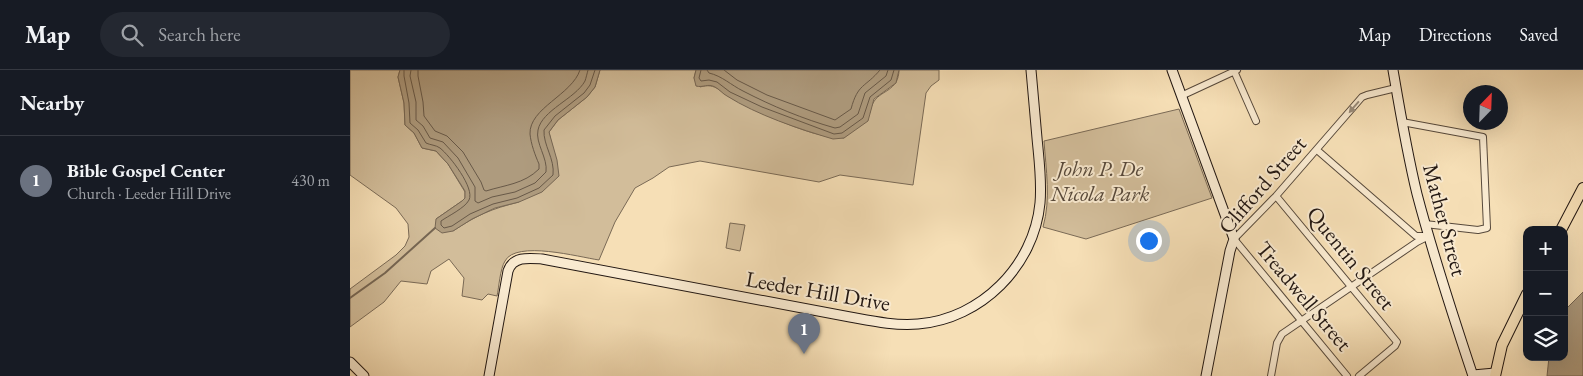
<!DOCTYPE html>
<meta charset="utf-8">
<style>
body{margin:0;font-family:"EB Garamond",serif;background:#242831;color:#f1f3f6}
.controls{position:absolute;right:15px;bottom:15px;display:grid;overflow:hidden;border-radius:10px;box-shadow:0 5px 20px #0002}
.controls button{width:45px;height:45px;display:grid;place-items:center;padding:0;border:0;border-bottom:1px solid #363941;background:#171b24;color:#f1f3f6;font:25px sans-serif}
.compass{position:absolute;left:1113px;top:15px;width:45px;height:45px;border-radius:50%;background:#171b24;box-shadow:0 5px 20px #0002;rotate:23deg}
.you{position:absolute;left:798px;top:170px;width:18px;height:18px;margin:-12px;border:4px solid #fff;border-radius:50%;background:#1a73e8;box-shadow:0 0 0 8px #1a73e833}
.badge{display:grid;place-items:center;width:32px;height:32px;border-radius:50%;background:#d93025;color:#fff;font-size:16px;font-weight:700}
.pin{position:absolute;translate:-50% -41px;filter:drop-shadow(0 1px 2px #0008)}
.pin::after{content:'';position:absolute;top:26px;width:18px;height:15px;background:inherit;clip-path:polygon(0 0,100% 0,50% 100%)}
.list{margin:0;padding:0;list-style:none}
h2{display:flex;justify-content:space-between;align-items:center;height:65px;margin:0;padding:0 20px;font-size:21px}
h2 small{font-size:16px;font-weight:400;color:#9ea1a6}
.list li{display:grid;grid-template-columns:32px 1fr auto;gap:15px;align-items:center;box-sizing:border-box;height:90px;padding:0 20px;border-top:1px solid #363941}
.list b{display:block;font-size:19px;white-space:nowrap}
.list p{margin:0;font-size:16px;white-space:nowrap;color:#9ea1a6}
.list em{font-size:16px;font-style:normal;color:#9ea1a6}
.icon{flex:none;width:28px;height:28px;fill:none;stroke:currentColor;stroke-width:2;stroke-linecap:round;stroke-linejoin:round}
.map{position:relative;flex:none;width:1233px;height:306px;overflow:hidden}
header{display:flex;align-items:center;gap:30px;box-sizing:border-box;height:70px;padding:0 25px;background:#171b24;border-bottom:1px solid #363941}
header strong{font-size:24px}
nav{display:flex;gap:28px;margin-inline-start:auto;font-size:18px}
.search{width:350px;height:45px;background:#242831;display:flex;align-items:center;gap:12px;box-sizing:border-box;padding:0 18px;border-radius:28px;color:#9ea1a6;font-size:19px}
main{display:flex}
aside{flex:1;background:#171b24}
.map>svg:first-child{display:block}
.green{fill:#d2bd9a;stroke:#7a6a56}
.water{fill:#ae9b7e;stroke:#766653}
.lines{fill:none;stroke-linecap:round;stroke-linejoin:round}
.shore{stroke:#685948;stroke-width:1}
.stream{stroke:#766653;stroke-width:2}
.street-casing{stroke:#57493b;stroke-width:8}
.secondary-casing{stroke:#221712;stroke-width:11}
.primary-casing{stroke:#221712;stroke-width:12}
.street{stroke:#f9ead0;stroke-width:6}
.secondary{stroke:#f9ead0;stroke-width:9}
.primary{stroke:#f6dfb6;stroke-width:10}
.oneway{fill:#988b7a}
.labels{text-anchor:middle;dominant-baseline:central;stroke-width:4;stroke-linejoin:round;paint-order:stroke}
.park-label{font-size:22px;font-style:italic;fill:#57493b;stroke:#f9ead0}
.street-label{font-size:22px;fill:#221712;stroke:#f9ead0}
</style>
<header>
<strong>Map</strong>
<div class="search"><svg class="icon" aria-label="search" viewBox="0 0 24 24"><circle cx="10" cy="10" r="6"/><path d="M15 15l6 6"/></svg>Search here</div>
<nav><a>Map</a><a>Directions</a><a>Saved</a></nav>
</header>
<main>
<aside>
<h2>Nearby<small></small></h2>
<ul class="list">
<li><span class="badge" style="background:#6b7280">1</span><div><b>Bible Gospel Center</b><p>Church · Leeder Hill Drive</p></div><em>430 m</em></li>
</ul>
</aside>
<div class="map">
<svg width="1233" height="306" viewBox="0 0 1233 306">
<rect width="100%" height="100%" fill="#f6dfb6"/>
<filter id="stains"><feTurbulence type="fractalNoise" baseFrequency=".004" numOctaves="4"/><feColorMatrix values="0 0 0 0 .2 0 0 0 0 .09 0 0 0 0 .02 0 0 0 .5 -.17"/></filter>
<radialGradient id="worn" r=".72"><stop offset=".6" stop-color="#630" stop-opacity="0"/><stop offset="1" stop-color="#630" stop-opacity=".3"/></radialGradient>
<path class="green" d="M0,0H50L48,7L54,33L55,55L64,63L72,78L86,81L98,94L115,122V128L112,131L86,149L103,161C127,145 141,139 169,132L202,76L199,62L208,50L237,27L245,17L250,0H346L344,8L350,17C366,12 371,23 385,30C410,42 436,55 463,63C473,66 484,66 494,68L520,43C523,22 538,25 546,12C548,9 549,4 549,0H589V10L581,16L576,23L563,115L490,105L469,112L350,91L319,97L303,108L285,118L265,152L249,190C229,187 166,170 155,191C150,199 149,217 147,226L138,224L132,230L112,226L114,208L99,189L81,201L77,214L51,211L34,232L0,257V219L46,185L55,176L59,167L58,154L46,138L0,105Z
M829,39L862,128L736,169L693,157C701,129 696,100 694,71Z
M380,153L395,155L390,181L376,178Z"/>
<path class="water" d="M50,0H250L245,17L237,27L208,50L199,62L207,90L209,106L192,122L169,132L145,138L122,149L103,161L92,163L85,158L86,149L112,131L115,128V121L98,94L86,81L72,78L64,63L55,55L54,33L48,7Z
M346,0H549L546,13L524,29L518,51L494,68L483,69C449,59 407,45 377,26C373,24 369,19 365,17C358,13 353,18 346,16L344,8Z
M1233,222V306H1197L1199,287H1214V241Z"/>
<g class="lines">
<path class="shore" d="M54,0V6L59,33L60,53L68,60L76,73C80,75 86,75 90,78C100,86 125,118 119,130C115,138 98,146 91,151V155L94,158L102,156L120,144L143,134L167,128L189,118L203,105C205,89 193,75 194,60L205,46L234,23L240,15L245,0
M61,0L60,6L66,32V50L73,56L80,68L93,72L108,88L125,117V131L128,133L142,127L165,122L185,113L196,102C198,88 185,73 188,60C192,40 225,29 235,11C236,8 237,4 238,0
M68,0V6L73,32L74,46L85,61L97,66L113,82L131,112L134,120L136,121C155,115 174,114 189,99V94C185,85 181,74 180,64C179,38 222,25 230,0
M351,0L349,8L351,11L359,10L367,12L380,22L412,37L484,64L492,63L513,48L520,27L541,10L544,0
M357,0L359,3C372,6 381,15 393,21C422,36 453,49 485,58L490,57L508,44L515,23L536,6L538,0
M374,0L387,10L417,25L485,50L501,39C508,13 515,18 530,0"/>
<path class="stream" d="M0,228L35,203L85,158"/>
<g class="street-casing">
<path id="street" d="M884,1L906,51
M831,26L887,0
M1052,52L1133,67L1137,158L1128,160L1075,154
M967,80L1066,166H1075
M926,126L1047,272L1045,276L1009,306
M921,306L927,273L932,264L1067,172L1079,166
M997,306L884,169L926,126L1012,27L1017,25L1046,18"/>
</g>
<g class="secondary-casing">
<path id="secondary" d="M822,0L884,169L880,181L856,306
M1043,0C1050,41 1057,83 1067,124C1083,185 1103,246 1123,306
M0,292L14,306
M1123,305L1145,303
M139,306L158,201C163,186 179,188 192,189L500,247C522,251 545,256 568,254C631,249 684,196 690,133C692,111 689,90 687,68C685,46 683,23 681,0"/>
</g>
<g class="primary-casing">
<path id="primary" d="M1211,160L1233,118
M1145,306L1152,275L1177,224"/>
</g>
<use href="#street" class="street"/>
<use href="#secondary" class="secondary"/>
<use href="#primary" class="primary"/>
</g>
<defs><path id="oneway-solid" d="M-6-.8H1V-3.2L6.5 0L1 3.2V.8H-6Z" transform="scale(1.25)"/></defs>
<use class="oneway" href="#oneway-solid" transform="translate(1004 37) rotate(131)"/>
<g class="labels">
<g class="park-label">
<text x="750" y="98">John P. De<tspan x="750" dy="25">Nicola Park</tspan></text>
</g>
<g class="street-label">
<text transform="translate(912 115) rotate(-49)">Clifford Street</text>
<text transform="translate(1095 150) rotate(75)">Mather Street</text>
<text transform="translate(1001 188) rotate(51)">Quentin Street</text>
<text transform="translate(468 221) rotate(10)">Leeder Hill Drive</text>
<text transform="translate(954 226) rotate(50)">Treadwell Street</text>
</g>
</g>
<rect width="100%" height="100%" filter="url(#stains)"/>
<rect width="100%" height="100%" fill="url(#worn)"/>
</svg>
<div class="controls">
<button>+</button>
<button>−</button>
<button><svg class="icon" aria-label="layers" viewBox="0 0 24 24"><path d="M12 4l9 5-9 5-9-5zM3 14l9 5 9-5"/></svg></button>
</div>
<svg class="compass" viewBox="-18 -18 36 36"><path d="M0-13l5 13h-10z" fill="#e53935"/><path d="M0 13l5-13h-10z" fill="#9ea1a6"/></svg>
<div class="you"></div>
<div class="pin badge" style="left:454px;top:284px;background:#6b7280">1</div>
</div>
</main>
